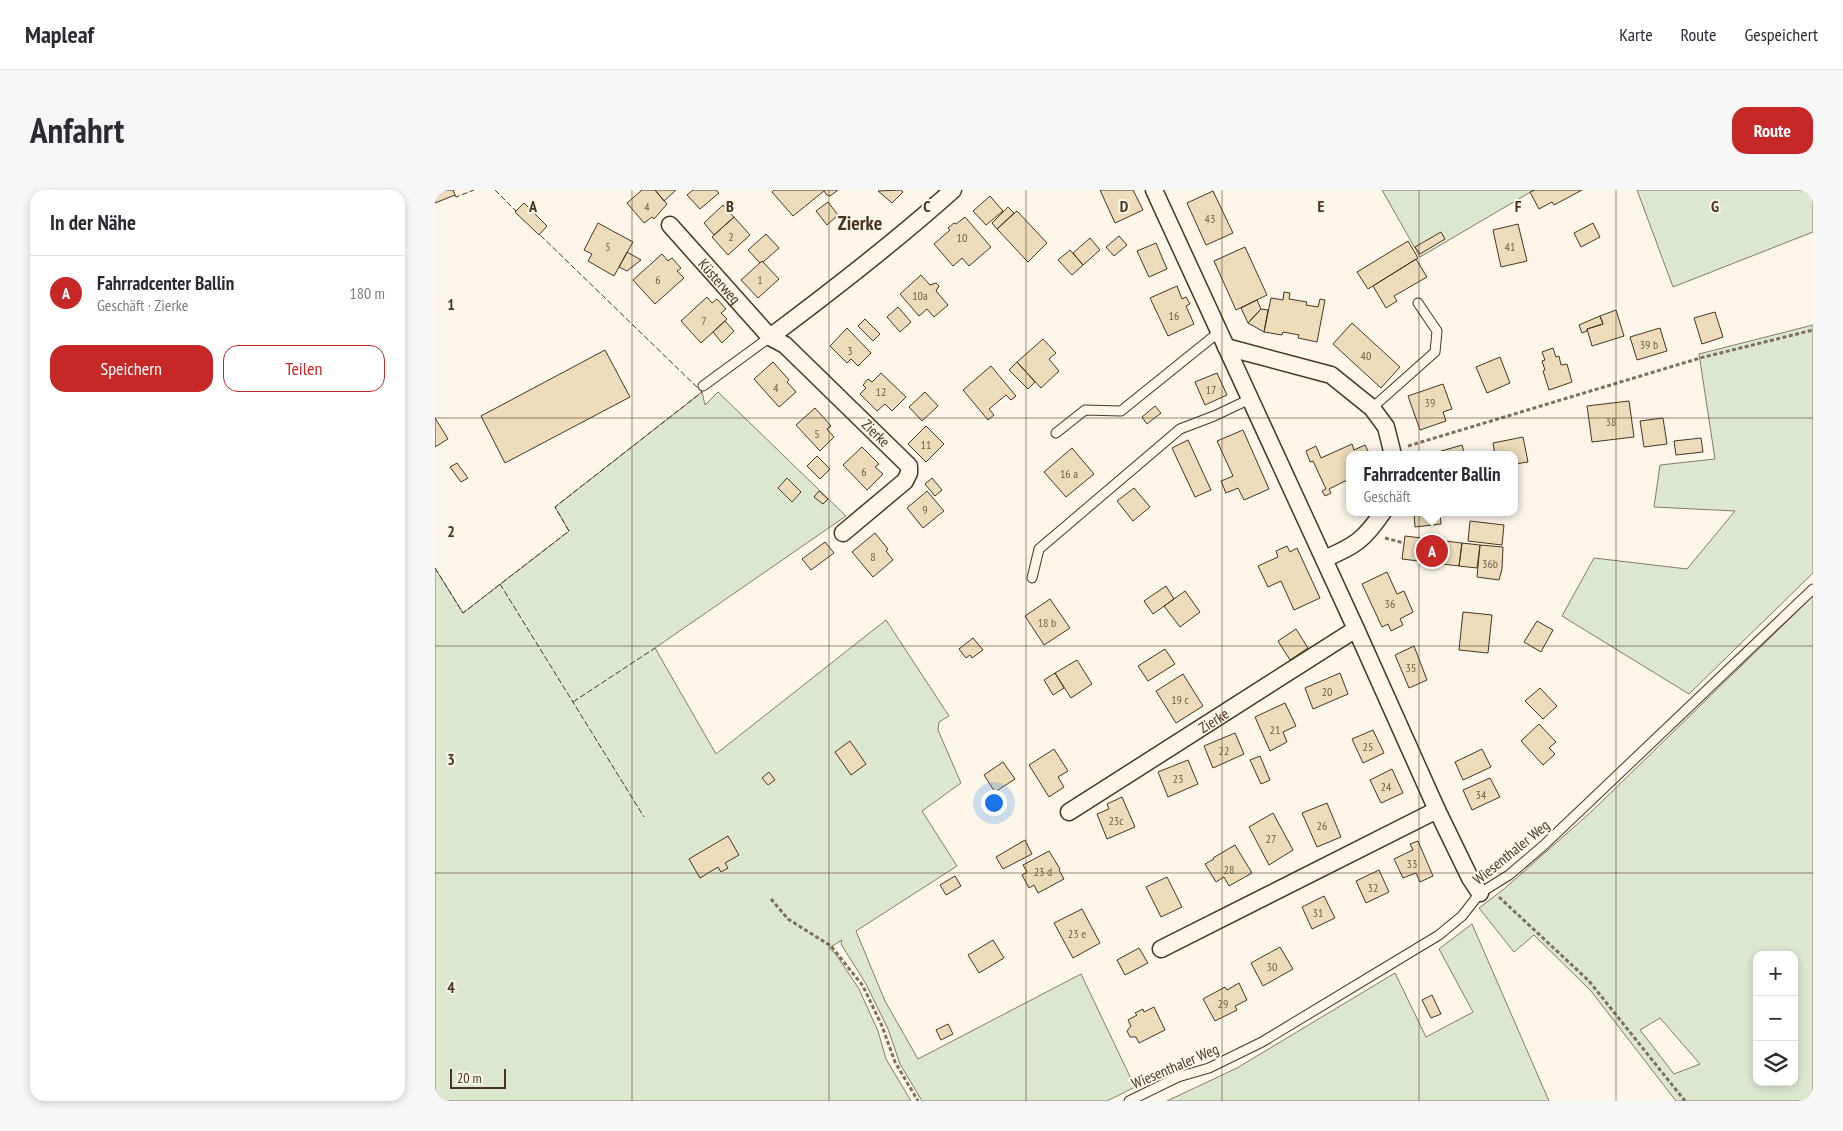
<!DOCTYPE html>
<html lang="de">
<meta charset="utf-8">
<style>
body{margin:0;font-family:"PT Sans Narrow",sans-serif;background:#f7f7f7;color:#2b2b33}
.controls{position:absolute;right:15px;bottom:15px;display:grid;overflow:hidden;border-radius:10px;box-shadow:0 2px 8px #0003}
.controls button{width:45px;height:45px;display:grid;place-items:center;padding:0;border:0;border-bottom:1px solid #e1e1e2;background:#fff;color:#2b2b33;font:25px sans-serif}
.scale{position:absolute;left:15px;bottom:12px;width:56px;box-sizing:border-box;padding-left:5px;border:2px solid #4a3520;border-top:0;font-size:14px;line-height:18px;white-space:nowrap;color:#4a3520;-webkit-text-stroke:4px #fbf6e9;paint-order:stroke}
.you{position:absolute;left:558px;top:612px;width:18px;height:18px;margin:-12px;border:4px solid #fff;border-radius:50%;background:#1a73e8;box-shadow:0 0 0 8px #1a73e833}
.badge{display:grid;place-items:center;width:32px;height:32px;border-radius:50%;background:#c62828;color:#fff;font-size:16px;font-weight:700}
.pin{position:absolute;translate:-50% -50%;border:2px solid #fff;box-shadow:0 1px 5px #0006}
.popup{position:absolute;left:911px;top:261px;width:172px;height:65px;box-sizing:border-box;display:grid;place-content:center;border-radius:10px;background:#fff;filter:drop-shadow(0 1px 4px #0005);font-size:16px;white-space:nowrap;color:#7c7c81}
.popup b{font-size:19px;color:#2b2b33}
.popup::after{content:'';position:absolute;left:50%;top:100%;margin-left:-10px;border:10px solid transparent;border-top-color:#fff}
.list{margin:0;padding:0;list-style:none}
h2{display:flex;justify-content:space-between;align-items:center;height:65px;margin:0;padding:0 20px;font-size:21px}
h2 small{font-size:16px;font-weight:400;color:#7c7c81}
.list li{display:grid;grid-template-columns:32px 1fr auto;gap:15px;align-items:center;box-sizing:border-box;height:75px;padding:0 20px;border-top:1px solid #e1e1e2}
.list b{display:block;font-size:19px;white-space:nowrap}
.list p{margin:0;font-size:16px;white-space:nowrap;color:#7c7c81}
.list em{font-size:16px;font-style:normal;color:#7c7c81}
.actions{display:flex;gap:10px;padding:15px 20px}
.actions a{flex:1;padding:11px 0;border:1px solid #c62828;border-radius:15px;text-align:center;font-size:18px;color:#c62828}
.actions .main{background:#c62828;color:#fff}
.icon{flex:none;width:28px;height:28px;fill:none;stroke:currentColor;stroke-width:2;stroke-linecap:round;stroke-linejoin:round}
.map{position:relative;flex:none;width:1378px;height:911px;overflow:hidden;border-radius:15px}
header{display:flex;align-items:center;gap:30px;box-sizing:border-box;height:70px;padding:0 25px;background:#fff;border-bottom:1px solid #e1e1e2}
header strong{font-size:24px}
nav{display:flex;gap:28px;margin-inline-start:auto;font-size:18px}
.intro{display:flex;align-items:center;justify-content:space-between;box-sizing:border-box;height:120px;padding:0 30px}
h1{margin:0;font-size:35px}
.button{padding:12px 22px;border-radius:15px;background:#c62828;color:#fff;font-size:18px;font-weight:700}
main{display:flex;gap:30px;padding:0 30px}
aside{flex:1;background:#fff;border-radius:15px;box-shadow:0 2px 8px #0003}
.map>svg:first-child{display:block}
.green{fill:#dce7d0;stroke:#887966;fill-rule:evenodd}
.building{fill:#ecdcbc;stroke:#4a3520}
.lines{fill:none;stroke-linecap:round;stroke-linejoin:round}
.lane-casing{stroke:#4a3520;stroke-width:11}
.street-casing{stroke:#4a3520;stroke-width:19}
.path{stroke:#7f6f5c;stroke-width:3;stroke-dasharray:4 2.5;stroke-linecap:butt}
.lane{stroke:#fbf6e9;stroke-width:9}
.street{stroke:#fbf6e9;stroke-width:16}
.fence{stroke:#4a3520;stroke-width:1;stroke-dasharray:6 2.5;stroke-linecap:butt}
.grid{fill:none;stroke:#4a3520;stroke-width:1;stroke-opacity:0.55}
.labels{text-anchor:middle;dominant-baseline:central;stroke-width:4;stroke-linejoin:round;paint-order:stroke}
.number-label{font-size:12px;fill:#725f47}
.street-label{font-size:15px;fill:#4a3520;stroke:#fbf6e9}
.district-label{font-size:20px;font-weight:bold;fill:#4a3520;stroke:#fbf6e9}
.grid-label{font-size:16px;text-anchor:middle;font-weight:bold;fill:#4a3520;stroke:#fbf6e9;stroke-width:4;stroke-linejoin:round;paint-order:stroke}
</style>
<header>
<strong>Mapleaf</strong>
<nav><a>Karte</a><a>Route</a><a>Gespeichert</a></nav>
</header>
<div class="intro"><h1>Anfahrt</h1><a class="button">Route</a></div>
<main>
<aside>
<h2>In der Nähe<small></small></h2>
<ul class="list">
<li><span class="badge">A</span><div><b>Fahrradcenter Ballin</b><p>Geschäft · Zierke</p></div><em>180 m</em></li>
</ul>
<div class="actions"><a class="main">Speichern</a><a>Teilen</a></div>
</aside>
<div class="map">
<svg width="1378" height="911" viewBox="0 0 1378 911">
<rect width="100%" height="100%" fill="#fbf6e9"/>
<path class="green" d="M947,0H1099L985,67Z
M1202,0H1378V42L1238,97Z
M1378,135V383L1254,504L1127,426L1159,368L1252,379L1300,321L1219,317L1225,275L1280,269L1264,164Z
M267,202L270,215L283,202L411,326L220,458L281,564L451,430L514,526L504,532L503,540L526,593L487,621L522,676L421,741L450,811L483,869L646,784L700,897L672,911H487L465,874L453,839L431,794L406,754L407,750L394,758L400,763L424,799L443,841L451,869L476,911H0V378L28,423L134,341L120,317Z
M1378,406V911H1241L1156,801L1099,745L1079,762L1044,718L1069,699L1156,622ZM1322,765H1359V892H1322ZM1225,828L1265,874L1239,884L1205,840Z
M1037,734L1114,911H732L802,878L960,783L991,847L1038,822L1004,759Z"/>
<path class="building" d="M0,0H18L20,5L0,13Z
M207,0H220L232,14L219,29L217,27L209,33L192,13Z
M220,0H241L229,11Z
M258,0H281L284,3L265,19L252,5Z
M339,0H403L395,6L392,5L389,1L358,26L337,2Z
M466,0L468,2L457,13L443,1Z
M665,0H698L708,20L680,33Z
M1100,0H1147L1119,15L1117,12L1104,19L1095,2Z
M778,1L798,43L771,55L752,13Z
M555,6L568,21L551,35L538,21Z
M393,12L403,25L392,35L381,21Z
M89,13L112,36L104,45L80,22Z
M288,15L299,27L279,45L269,33Z
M573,17L579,23L562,39L557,33Z
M582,21L612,53L593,72L562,39Z
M299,27L315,45L293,65L277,47Z
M530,27L556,57L534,76L527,68L518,76L499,54L515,40L513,38L519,33L521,34Z
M163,33L198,52L179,86L153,71L157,64L149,60Z
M1158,33L1165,47L1146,57L1139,43Z
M1083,34L1092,71L1066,77L1058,40Z
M1006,42L1010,49L985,64L980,57Z
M331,44L344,58L328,72L327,71L325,73L313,60Z
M684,46L692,55L679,66L671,57Z
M655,48L665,60L648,75L638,63Z
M973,51L983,68L933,99L922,82Z
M721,53L732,79L714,87L702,61Z
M810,57L832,105L801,120L779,71Z
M635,60L648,75L637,85L623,70Z
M192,62L206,70L192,81L184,77Z
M227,64L233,71L237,68L246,78L242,81L249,88L220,114L198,90Z
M981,69L992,87L959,106L962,111L951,118L938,96Z
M327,71L344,89L323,108L306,90Z
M486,85L495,95L501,93L504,96L501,101L513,115L499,127L492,119L484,126L465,104Z
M742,96L747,109L751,107L755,114L751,116L759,134L733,146L715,108Z
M849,102L855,103L854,109L872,112L871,115L883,117L885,109L890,110L882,152L863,148L864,145L848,142L847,145L829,142L836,108L848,110Z
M272,107L277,113L282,109L291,119L286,123L292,129L266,153L246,131Z
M822,110L826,119L813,133L806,118Z
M463,117L476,132L465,142L452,127Z
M826,119L833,120L829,142L813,133Z
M1181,120L1189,146L1157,156L1152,139L1168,134L1165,126Z
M1280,122L1288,147L1267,154L1259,128Z
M1165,126L1168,134L1152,139V141L1147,143L1144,135Z
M430,129L445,144L438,151L423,136Z
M290,131L299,141L287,153L278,142Z
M917,133L965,177L946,198L898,154Z
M412,138L436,163L423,176L416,169L412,173L395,156Z
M1225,138L1232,161L1202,170L1195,147Z
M608,149L621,163L614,169L624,181L606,198L582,172Z
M1118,158L1121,167L1124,166L1126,175L1132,174L1137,192L1114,200L1108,181L1110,180L1107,171L1110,170L1107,162Z
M170,160L195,207L70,273L46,226Z
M1065,167L1075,193L1052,203L1041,177Z
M338,172L354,190L352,192L361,202L344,217L319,189Z
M582,172L600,192L593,199L574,180Z
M556,176L581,206L576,210L571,205L554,219L559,225L553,230L528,200Z
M446,183L471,207L457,221L450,214L442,221L425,204L431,198L428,195L433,189L437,192Z
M782,183L792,205L770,215L760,192Z
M1008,194L1017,219L1008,222L1011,231L985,240L973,206Z
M490,202L503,216L487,231L474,217Z
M1194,211L1199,247L1157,252L1152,216Z
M720,216L726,223L712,234L707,227Z
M380,218L396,236L392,239L399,247L385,261L361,235Z
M0,228L13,249L0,257Z
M1228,228L1232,254L1209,257L1205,231Z
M491,236L509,254L491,272L473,254Z
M808,240L834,299L809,310L803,298L791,303L786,291L798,286L782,251Z
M1088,247L1093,272L1080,274V265H1060L1058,253Z
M1266,248L1268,262L1241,265L1239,251Z
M753,250L776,300L760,307L737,258Z
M917,254L919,260L930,255L935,265H914V289L894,299L896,303L890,306L887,301L891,299L878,271L875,272L871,261L881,256L886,268Z
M1027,255L1030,265H1004L1003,262Z
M427,257L444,274L440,277L448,284L432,300L408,275Z
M637,258L659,284L631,307L609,282Z
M382,266L395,279L385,289L372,276Z
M22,273L33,288L26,292L15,277Z
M352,288L366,302L357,312L343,298Z
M497,288L507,300L500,306L490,294Z
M1080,293L1082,309H1080Z
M699,298L715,317L698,331L682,311Z
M384,301L393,309L388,314L379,307Z
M492,301L509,321L488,338L472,318Z
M979,322H1005L1006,334L980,337Z
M1035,331L1069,335L1067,355L1033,351Z
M440,343L453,359L451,361L458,370L438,387L417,362Z
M970,346L1027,353L1024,376L967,369Z
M390,352L399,363L376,380L367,369Z
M1027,353L1045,355L1042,378L1024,376Z
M1045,355L1068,357L1067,379L1064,390L1042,387Z
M852,356L855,362L862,358L885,408L859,420L846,391L833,397L823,376L843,367L841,361Z
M952,382L962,404L969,401L978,422L965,429L968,435L956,441L953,434L947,437L927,394Z
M731,396L739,409L718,424L709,411Z
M750,401L765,422L745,437L729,416Z
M615,409L635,438L609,455L590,426Z
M1028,422L1057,425L1053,463L1024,460Z
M1102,431L1118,440L1106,462L1089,452Z
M861,439L873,458L855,470L843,451Z
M538,448L548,460L537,468L535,465L531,468L524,459Z
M979,456L992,490L974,498L960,465Z
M730,459L740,474L713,491L703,476Z
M642,470L657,494L636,508L620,483Z
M620,483L629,498L618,505L609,490Z
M905,483L913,504L878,519L870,498Z
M748,484L768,516L741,533L721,501Z
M1105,498L1122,516L1108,529L1090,511Z
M850,513L861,536L848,542L852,552L835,561L820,527Z
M1104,534L1121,552L1114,558L1120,564L1108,575L1086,551Z
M938,540L949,563L928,573L917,549Z
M800,543L809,564L778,578L769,556Z
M415,551L431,574L416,585L400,562Z
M619,559L633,581L623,587L629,597L614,607L594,575Z
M1047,559L1056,577L1028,590L1020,572Z
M825,566L835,590L826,594L815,570Z
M753,570L763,594L733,607L723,582Z
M568,572L580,589L560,602L549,585Z
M957,579L968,603L946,613L935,590Z
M334,582L340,590L333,595L327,588Z
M1055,588L1065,607L1037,620L1028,600Z
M687,607L700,637L672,649L662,624L674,619L672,614Z
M892,613L906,647L882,657L867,623Z
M838,623L858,660L834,675L814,637Z
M293,646L304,665L290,673L293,678L286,682L283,677L265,688L254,669Z
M590,650L597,664L568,679L561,667Z
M983,651L998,686L985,692L981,683L968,688L959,669L978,660L975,654Z
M800,655L817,683L794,696L789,687L781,692L770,674L779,669L778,668Z
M614,661L625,679L624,680L629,689L603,703L599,695L594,698L587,685L592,682L588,675Z
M944,680L954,702L931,713L921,691Z
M520,686L526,696L511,705L505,695Z
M732,687L747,717L726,727L711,697Z
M889,706L900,728L877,739L867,717Z
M647,719L665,753L638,768L619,733Z
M558,750L569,768L544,783L533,765Z
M845,757L858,779L828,796L816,773Z
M704,758L713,773L690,785L682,770Z
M804,793L812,810L800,816L802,820L780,831L768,809L790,797L792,800Z
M997,805L1006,824L996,828L987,810Z
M719,817L730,840L704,853L701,847H695L692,841L696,836L693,830L702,825L700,823L708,819L709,822Z
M513,834L518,844L506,850L501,840Z"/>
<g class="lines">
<g class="lane-casing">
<path id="lane" d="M268,196L335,147
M937,218L1000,162L1002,141L983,113
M621,243L650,220L686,221L784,142
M597,388L604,359L745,239L779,226L815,209
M694,911L743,887L774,878L827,852L1004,745L1027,726L1045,703L1074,685L1108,656L1378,399"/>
</g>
<g class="street-casing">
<g id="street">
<path d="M719,0L921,439L1002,620L1035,688L1045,703"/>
<path id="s1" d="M235,35L335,147"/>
<path d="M791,157L896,185L937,218L951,237L958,265"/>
<path d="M408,343L470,291L474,283V276L350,155L335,147C398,100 460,52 518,0"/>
<path d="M889,369C920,356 929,350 948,322"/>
<path id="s2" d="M634,622L921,439"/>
<path d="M726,759L1002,620"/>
</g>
</g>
<path class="path" d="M973,256L1265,168L1378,140
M950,348L969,353
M1064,707L1154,791L1250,911
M336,709L353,729L396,756L428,796L447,836L460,872L483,911"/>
<use href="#lane" class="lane"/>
<use href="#street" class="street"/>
<path class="fence" d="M60,0L81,21
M20,5L21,7L39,0
M0,378L28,423L134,341L120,317L267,202L104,44
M65,394L209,627
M138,512L220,458"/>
</g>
<path class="grid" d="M197,0V911M394,0V911M591,0V911M787,0V911M984,0V911M1181,0V911M0,228H1378M0,456H1378M0,683H1378"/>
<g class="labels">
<g class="number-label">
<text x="212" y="16">4</text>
<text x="775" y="28">43</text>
<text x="296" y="46">2</text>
<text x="527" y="47">10</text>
<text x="173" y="56">5</text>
<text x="1075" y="56">41</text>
<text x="223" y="89">6</text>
<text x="325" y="89">1</text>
<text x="485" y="105">10a</text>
<text x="739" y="125">16</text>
<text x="269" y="130">7</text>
<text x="1214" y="154">39 b</text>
<text x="415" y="160">3</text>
<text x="931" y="165">40</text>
<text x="341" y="197">4</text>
<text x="776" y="199">17</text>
<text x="446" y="201">12</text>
<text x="995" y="212">39</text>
<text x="1176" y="231">38</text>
<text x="382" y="243">5</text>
<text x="491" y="254">11</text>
<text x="429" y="281">6</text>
<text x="634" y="283">16 a</text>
<text x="490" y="319">9</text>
<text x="438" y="366">8</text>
<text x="1055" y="373">36b</text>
<text x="955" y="413">36</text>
<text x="612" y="432">18 b</text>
<text x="976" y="477">35</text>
<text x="892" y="501">20</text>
<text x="745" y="509">19 c</text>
<text x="840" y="539">21</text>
<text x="933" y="556">25</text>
<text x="789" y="560">22</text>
<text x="743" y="588">23</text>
<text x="951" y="596">24</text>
<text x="1046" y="604">34</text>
<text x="681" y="630">23c</text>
<text x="887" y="635">26</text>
<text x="836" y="648">27</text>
<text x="977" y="673">33</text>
<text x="794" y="679">28</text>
<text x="608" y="681">23 d</text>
<text x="938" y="697">32</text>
<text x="883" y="722">31</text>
<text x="642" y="743">23 e</text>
<text x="837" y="776">30</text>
<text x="788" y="813">29</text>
</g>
<g class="street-label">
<text stroke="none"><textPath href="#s1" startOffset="75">Küsterweg</textPath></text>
<text transform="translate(441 243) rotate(44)">Zierke</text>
<text stroke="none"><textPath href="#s2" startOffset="171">Zierke</textPath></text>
<text transform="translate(1076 662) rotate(-39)">Wiesenthaler Weg</text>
<text transform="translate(740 876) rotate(-23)">Wiesenthaler Weg</text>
</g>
<g class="district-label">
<text x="425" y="33">Zierke</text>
</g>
</g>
<g class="grid-label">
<text x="98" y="22">A</text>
<text x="295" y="22">B</text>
<text x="492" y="22">C</text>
<text x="689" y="22">D</text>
<text x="886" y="22">E</text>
<text x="1083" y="22">F</text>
<text x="1280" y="22">G</text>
<text x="16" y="120">1</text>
<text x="16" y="347">2</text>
<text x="16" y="575">3</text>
<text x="16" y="803">4</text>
</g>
</svg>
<div class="controls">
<button>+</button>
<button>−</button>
<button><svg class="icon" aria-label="layers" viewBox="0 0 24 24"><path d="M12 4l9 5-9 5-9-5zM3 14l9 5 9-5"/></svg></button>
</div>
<div class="scale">20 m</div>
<div class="you"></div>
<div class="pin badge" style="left:997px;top:361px">A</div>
<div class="popup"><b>Fahrradcenter Ballin</b>Geschäft</div>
</div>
</main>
